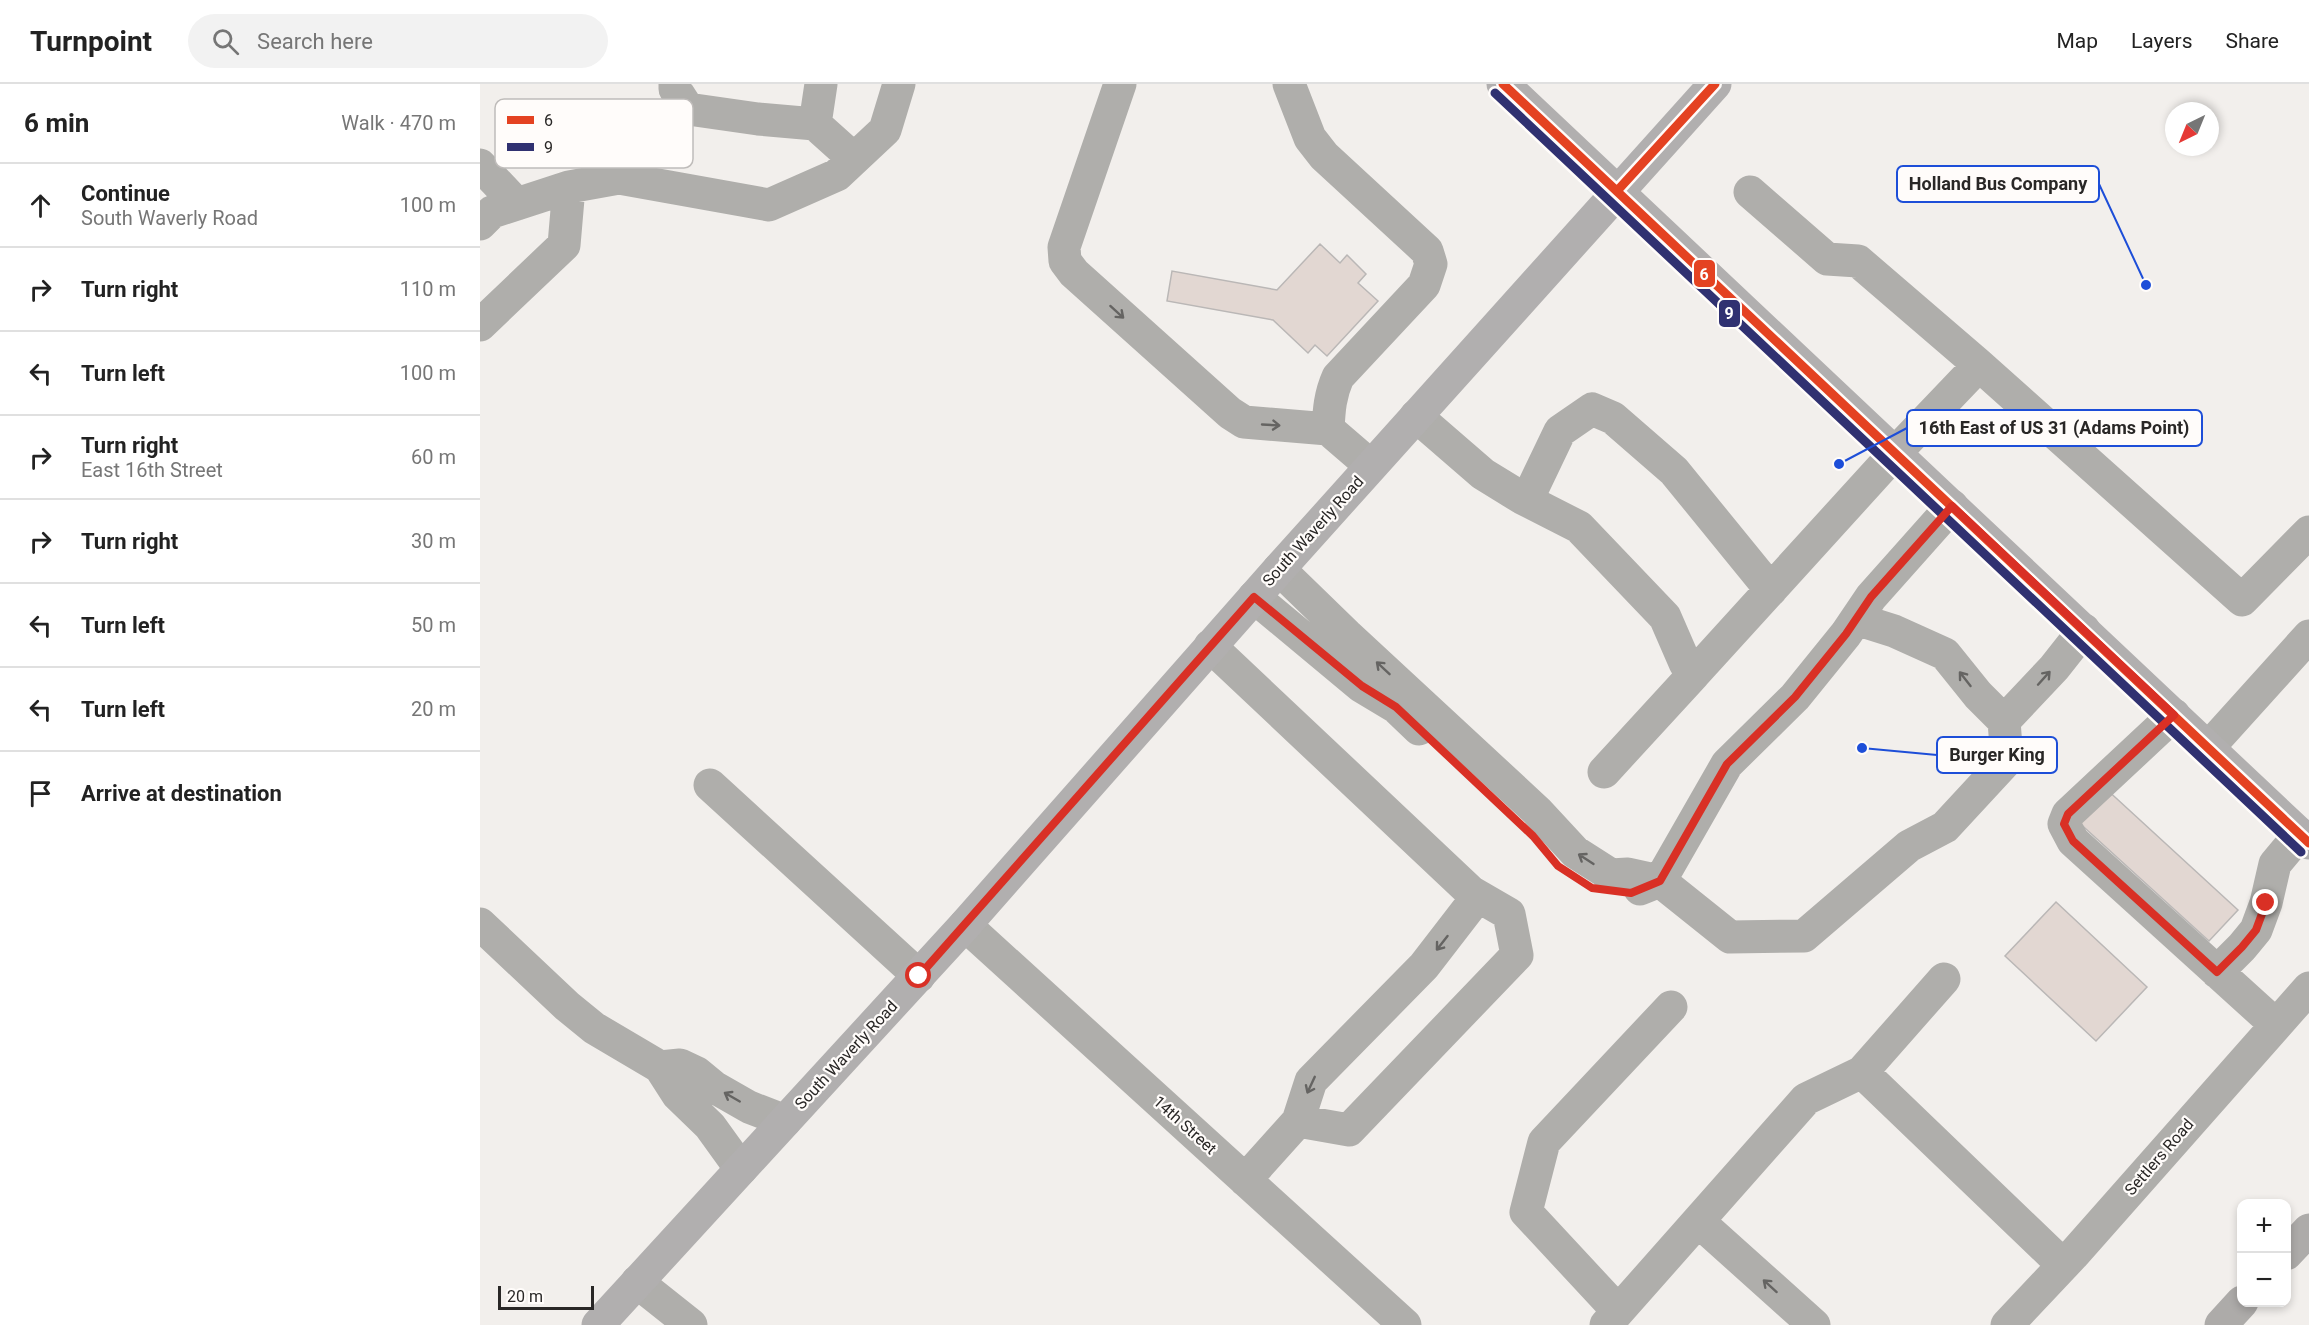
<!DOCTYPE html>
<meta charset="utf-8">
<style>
body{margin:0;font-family:Roboto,sans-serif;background:#f2f2f2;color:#222}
.controls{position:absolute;right:18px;bottom:18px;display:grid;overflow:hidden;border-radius:12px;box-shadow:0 3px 9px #0003}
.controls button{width:54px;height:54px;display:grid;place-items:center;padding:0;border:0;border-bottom:2px solid #e0e0e0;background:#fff;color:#222;font:30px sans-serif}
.compass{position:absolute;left:1685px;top:18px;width:54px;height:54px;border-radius:50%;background:#fff;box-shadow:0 3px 9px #0003;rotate:223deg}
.scale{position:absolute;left:18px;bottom:15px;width:96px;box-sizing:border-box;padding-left:6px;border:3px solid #292726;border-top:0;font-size:16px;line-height:21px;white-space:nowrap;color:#292726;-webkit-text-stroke:4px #fffcfa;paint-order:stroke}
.stop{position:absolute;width:18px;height:18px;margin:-14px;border:4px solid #d93025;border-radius:50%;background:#fff}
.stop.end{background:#d93025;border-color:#fff;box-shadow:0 2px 6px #0008}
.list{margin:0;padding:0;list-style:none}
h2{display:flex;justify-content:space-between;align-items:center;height:78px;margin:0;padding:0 24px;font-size:26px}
h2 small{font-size:20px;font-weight:400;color:#767676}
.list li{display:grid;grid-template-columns:39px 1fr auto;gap:18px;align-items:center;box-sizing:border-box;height:84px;padding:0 24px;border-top:2px solid #e0e0e0}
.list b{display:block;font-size:22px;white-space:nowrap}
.list p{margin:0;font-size:20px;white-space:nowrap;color:#767676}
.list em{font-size:20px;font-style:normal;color:#767676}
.icon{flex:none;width:33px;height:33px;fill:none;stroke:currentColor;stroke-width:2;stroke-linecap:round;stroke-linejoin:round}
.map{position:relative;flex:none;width:1829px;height:1241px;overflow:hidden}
header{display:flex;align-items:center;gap:36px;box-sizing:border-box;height:84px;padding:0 30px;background:#fff;border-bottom:2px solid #e0e0e0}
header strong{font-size:28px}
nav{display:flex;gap:33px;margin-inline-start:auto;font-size:21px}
.search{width:420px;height:54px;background:#f2f2f2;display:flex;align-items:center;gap:15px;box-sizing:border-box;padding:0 21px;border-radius:33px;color:#767676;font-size:22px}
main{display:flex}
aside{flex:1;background:#fff}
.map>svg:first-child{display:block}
.building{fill:#e2d7d2;stroke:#bab7b6;stroke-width:1.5}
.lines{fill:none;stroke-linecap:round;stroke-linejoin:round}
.minor{stroke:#afaeab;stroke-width:33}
.major{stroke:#b1afaf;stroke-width:33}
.highway{stroke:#adaba9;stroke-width:33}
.bus-1-casing{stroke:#fffcfa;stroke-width:14}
.bus-2-casing{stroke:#fffcfa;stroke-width:14}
.bus-1{stroke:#e44221;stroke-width:9}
.bus-2{stroke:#303171;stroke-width:9}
.oneway{stroke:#656462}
.route{stroke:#d93025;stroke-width:8}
.labels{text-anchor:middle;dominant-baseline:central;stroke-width:4.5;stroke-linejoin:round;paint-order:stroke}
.street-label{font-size:16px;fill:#292726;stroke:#fffcfa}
.key{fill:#fffcfa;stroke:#bfbcba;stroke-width:1.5}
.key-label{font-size:16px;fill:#292726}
.leader{fill:none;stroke:#1d4ed8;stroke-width:2}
.callout-dot{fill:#1d4ed8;stroke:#fffcfa;stroke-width:2}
.callout{fill:#fffcfa;stroke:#1d4ed8;stroke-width:2}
.callout-label{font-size:18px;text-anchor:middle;font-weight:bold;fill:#292726}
.line-badge{stroke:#fffcfa;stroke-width:2}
.badge-label{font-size:16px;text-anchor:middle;font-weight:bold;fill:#fff}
</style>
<header>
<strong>Turnpoint</strong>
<div class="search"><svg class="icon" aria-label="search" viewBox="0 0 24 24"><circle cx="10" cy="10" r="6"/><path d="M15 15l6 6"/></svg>Search here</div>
<nav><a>Map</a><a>Layers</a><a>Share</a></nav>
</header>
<main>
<aside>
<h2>6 min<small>Walk · 470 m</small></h2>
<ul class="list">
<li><svg class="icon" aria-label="ahead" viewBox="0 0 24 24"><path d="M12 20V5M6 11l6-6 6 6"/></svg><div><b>Continue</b><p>South Waverly Road</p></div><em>100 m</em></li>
<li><svg class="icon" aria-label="right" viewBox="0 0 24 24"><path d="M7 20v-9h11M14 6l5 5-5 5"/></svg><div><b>Turn right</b></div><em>110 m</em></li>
<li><svg class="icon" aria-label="left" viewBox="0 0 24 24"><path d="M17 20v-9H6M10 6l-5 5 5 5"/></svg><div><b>Turn left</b></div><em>100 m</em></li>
<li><svg class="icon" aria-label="right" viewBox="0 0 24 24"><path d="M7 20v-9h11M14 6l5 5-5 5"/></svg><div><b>Turn right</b><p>East 16th Street</p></div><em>60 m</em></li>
<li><svg class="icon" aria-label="right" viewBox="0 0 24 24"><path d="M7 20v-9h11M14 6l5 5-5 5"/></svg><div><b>Turn right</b></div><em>30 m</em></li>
<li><svg class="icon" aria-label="left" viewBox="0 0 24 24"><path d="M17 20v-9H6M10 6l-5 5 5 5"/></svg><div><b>Turn left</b></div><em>50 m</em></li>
<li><svg class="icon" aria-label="left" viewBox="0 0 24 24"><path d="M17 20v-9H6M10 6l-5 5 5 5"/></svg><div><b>Turn left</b></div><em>20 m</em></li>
<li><svg class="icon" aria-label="arrive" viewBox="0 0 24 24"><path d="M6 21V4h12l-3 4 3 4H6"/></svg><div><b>Arrive at destination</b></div></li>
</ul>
</aside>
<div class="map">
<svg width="1829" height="1241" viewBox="0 0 1829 1241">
<rect width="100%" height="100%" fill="#f2efec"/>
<path class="building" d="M840,160L860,179L867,171L886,190L878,199L898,217L847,272L835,261L828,269L793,236L687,217L692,187L797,206Z
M1624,703L1758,826L1729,857L1595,735Z
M1576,818L1667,903L1616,957L1525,872Z"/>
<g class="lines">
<path class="minor" d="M195,0V5L208,25L278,35L335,40L374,75
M640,0L584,163L585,177L594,189L750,329L764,338L848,345L891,382
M809,0L830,54L844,72L947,167L951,180L944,201L858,293C850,311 849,326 848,345
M335,40L341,0
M0,81L37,120
M1270,108L1347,175L1378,177L1499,281
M0,140L12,128L89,103L139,94L289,121L357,91L405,46L419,0
M0,241L84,161L89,103
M936,332L1003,390L1042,414L1099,443L1185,533L1205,579L1214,590L1124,688
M1047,416L1080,347L1112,325L1133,334L1194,387L1291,506
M799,485L867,551L1057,727L1095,768L1131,791L1148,790L1180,797L1250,853L1324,852L1429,762L1465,743L1527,676L1524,637L1498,611L1465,570L1414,547L1376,535
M774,513L881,602L916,623L939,645
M730,562L991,808L1029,830L1037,871L869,1046L818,1037L765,1096
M1214,590L1415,369L1499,281L1762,516L1829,448
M1694,631L1588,730L1584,740L1593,757L1796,941
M1524,637L1574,584L1604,546
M1728,664L1829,552
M230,701L439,892
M1160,805L1180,797L1247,680L1315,613L1366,550L1391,513L1472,422
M0,840L87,922L114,944L180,983L198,1011L230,1042L261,1085
M485,841L925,1241
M1737,888L1762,863L1776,846L1786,819L1795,780L1820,750
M180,983L200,981L217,989L234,1003L269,1023L305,1037
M1382,988L1583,1181
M818,1037L831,997L944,882L998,812
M1218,1137L1334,1241
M157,1198L211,1241
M1138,1227L1046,1128L1064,1058L1191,923
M1126,1241L1326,1015L1382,988L1464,895
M1527,1241L1593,1171L1829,904"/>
<path class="major" d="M1023,0L1829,759
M118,1241L485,841L799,485L1235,0"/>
<path class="highway" d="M1806,1170L1829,1146
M1741,1241L1762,1218"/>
<g class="bus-1-casing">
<path id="bus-1" d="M1023,0L1829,759
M1137,107L1235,0"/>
</g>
<g class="bus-2-casing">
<path id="bus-2" d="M1015,9L1821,768"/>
</g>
<use href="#bus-1" class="bus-1"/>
<use href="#bus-2" class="bus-2"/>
</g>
<defs><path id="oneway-shaft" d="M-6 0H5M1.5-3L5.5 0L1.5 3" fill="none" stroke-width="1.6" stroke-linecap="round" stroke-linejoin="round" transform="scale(1.5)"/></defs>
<g class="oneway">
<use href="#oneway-shaft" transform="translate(637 228) rotate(42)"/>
<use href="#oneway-shaft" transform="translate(791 341) rotate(3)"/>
<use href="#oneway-shaft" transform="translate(903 584) rotate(-137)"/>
<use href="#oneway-shaft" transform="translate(1564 594) rotate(-48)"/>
<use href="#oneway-shaft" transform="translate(1485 595) rotate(-128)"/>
<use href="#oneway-shaft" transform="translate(1106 775) rotate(-147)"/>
<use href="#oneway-shaft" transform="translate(962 859) rotate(128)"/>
<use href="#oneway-shaft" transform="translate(831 1001) rotate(115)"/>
<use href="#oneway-shaft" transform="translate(252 1013) rotate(-150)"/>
<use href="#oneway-shaft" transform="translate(1290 1202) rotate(-138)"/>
</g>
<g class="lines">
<path class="route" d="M439,892L774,513L882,602L916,623L1053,752L1078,782L1112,804L1151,809L1180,797L1247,680L1315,613L1366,550L1391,513L1472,422L1694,631L1588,730L1584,740L1593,757L1737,888L1762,863L1776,846L1786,819"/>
</g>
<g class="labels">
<g class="street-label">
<text transform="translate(833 447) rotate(-48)">South Waverly Road</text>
<text transform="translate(366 971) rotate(-47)">South Waverly Road</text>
<text transform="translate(705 1041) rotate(42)">14th Street</text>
<text transform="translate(1679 1073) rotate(-49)">Settlers Road</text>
</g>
</g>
<rect x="15" y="15" width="198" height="69" rx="9" class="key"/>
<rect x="27" y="32" width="27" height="8" fill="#e44221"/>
<rect x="27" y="59" width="27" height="8" fill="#303171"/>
<g class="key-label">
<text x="64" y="42">6</text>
<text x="64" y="69">9</text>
</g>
<path class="leader" d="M1666 201L1619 100M1359 380L1427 344M1382 664L1457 671"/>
<g class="callout-dot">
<circle cx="1666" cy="201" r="6"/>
<circle cx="1359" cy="380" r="6"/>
<circle cx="1382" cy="664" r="6"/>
</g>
<g class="callout">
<rect x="1417" y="82" width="202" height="36" rx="6"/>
<rect x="1427" y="326" width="295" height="36" rx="6"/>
<rect x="1457" y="653" width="120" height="36" rx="6"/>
</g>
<g class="callout-label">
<text x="1518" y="106">Holland Bus Company</text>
<text x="1574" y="350">16th East of US 31 (Adams Point)</text>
<text x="1517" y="677">Burger King</text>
</g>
<g class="line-badge">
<rect x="1213" y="175" width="23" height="29" rx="6" fill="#e44221"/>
<rect x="1238" y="215" width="23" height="29" rx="6" fill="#303171"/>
</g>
<g class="badge-label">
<text x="1224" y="196">6</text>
<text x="1249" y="235">9</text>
</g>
</svg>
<div class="controls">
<button>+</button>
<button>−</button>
</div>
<svg class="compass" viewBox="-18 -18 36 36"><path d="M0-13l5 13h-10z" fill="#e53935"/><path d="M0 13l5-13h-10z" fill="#767676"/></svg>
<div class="scale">20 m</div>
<div class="stop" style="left:439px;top:892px"></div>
<div class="stop end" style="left:1786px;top:819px"></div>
</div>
</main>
